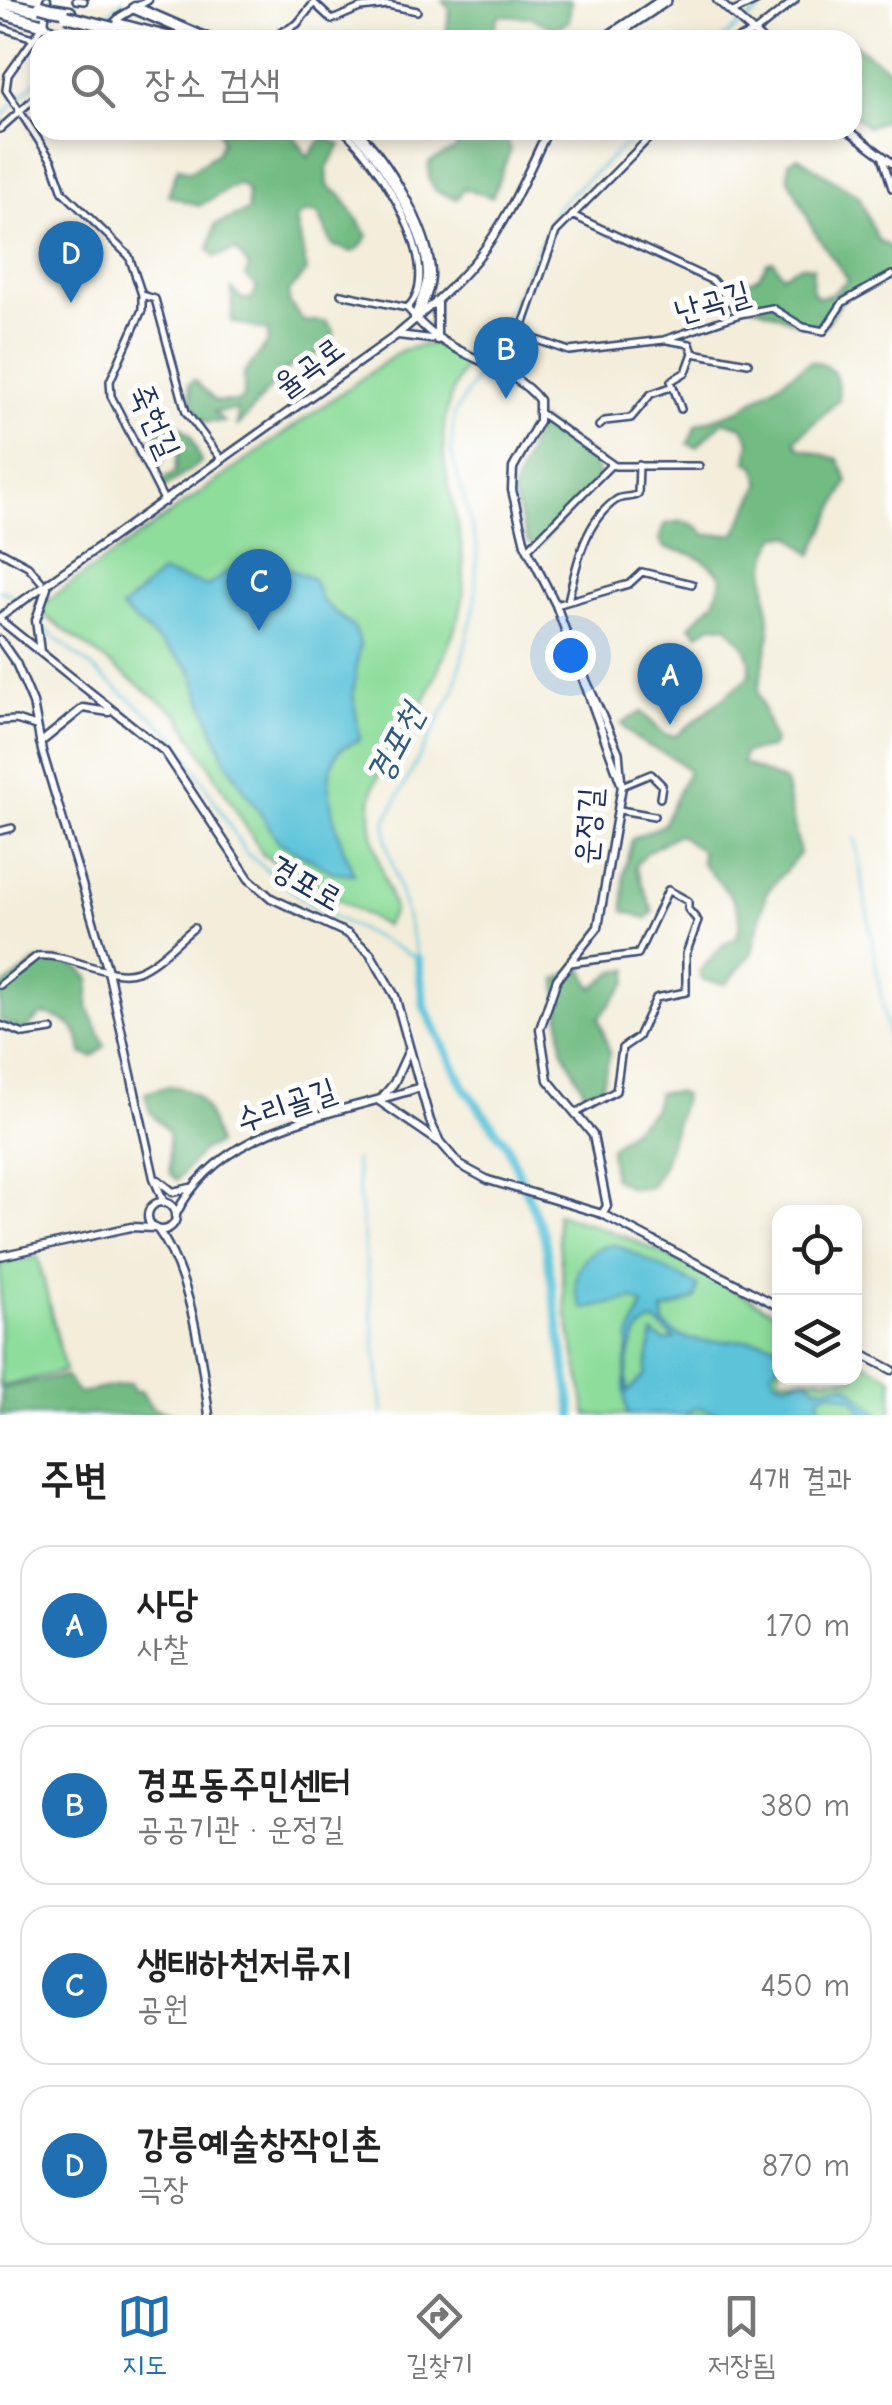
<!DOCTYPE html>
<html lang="ko">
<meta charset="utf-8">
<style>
body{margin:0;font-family:"Comic Neue","Poor Story",sans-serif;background:#f6f6f6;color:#222}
.controls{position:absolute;right:30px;bottom:30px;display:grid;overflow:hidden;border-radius:20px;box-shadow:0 5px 15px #0003}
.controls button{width:90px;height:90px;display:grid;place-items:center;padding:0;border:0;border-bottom:2px solid #e0e0e0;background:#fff;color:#222;font:50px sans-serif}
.you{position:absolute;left:570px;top:655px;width:35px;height:35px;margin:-25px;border:8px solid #fff;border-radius:50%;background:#1a73e8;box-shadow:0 0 0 15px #1a73e833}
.badge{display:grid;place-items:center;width:65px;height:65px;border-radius:50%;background:#1f6fb2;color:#fff;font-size:32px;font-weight:700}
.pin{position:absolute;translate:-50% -82px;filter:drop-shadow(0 2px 5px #0008)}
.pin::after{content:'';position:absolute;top:52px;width:35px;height:30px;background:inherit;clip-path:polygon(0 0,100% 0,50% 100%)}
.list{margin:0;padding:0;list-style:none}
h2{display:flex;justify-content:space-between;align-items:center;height:130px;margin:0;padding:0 40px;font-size:42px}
h2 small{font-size:32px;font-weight:400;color:#767676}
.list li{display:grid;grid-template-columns:65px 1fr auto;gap:30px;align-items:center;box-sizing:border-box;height:160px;margin:0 20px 20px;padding:0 20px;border:2px solid #e0e0e0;border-radius:30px}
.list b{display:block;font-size:38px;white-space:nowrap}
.list p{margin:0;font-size:32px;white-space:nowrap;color:#767676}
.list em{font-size:32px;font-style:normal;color:#767676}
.icon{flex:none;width:55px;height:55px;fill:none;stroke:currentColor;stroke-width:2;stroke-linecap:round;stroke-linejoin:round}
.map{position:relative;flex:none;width:892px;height:1415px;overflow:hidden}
.search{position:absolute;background:#fff;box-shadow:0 5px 15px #0003;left:30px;right:30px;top:30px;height:110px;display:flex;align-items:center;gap:25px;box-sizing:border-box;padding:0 35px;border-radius:30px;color:#767676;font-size:38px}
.sheet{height:850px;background:#fff}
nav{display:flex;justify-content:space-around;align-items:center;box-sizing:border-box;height:140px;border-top:2px solid #e0e0e0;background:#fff;font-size:28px;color:#767676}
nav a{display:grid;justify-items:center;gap:5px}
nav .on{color:#1f6fb2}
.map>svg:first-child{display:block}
.green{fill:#8edd9b;stroke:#54867c;stroke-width:2.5}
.forest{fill:#72bc83;stroke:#467670;stroke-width:2.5}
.water{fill:#5cc3d9;stroke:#3c799c;stroke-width:2.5;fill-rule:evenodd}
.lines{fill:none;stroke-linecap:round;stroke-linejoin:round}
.stream{stroke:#5cc3d9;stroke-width:2.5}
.river{stroke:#5cc3d9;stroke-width:9}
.minor-casing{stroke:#3b4c71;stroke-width:10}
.tertiary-casing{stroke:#3b4c71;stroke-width:11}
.primary-casing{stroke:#3b4c71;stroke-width:15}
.trunk-casing{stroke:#3b4c71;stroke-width:16}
.minor{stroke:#fff;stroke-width:5}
.tertiary{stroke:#fff;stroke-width:6}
.primary{stroke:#fff;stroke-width:10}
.trunk{stroke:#fff;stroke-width:11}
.primary-bridge-casing{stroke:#3b4c71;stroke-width:15;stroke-linecap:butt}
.primary-bridge{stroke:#fff;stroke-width:10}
.labels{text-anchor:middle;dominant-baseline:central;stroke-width:10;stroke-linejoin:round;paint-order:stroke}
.street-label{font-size:32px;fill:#1b2f5e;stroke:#fff}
.water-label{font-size:35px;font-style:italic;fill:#2e5b83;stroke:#fff}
</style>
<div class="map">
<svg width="892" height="1415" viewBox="0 0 892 1415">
<rect width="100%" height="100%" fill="#fff"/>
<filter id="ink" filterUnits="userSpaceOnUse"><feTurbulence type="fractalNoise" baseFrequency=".01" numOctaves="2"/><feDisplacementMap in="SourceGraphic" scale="20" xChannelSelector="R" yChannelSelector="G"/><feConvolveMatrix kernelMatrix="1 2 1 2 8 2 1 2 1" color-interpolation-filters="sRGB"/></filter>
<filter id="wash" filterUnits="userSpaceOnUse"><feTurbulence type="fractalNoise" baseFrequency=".0048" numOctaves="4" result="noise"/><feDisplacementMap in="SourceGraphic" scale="40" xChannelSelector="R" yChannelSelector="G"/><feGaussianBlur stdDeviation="2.25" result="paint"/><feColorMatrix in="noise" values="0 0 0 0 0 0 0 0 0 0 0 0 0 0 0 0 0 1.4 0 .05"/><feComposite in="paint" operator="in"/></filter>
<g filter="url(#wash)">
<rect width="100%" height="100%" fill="#f3edda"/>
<path class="green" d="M433,343L467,361C412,456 471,503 463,597C460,627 418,718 401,745C393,759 376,775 373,790C364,829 384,873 394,910L385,926L263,855L179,715L36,609L402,350Z
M556,1214C635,1234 708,1275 779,1315L780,1378H854L855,1357L892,1378V1415H587L566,1310Z
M38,1257L65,1371L0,1387V1263Z"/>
<path class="forest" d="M442,0H571L569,21L555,29L531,17L499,15L490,40H445L450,10Z
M852,43L892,71V129L886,120L867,127L855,117Z
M218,130H290L308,157L324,136L341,145L327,167L328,186L342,196L368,236L359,248L352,252L332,245L318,213L307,212L296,219L307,271L288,293L290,304L304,321L327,322L334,331C332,360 307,351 290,367C270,384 257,408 237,426V410L214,412L224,422H204L192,403L189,384L194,380L215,401L238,402L244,395V374L268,342V331L232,322V289L242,299H252L257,288L246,276L249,267L236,250L215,257L209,250L215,225L248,211L247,190L239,183L199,206L168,195L178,167L189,172L217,153L222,141Z
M457,130L506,133L510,151L492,197L464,189L457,199L436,191L429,180V162L456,149Z
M798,157L859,196L878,240L892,248V280L885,277L846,295L824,326C794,328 770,308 740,302L735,294L737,287L759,276L768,262L774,261L782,275L801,265L813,267L812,291L818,297L830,295L848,280L814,231L788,176L789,162Z
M811,361C836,366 838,377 839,400L795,440L800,448L838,459L848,481L812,555L792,536H778L770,550L765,574L770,633L758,691L774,742L771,748L744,753L742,763L785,782L800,854L766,893L752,953L726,984L703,980L699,972L724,944L737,937C748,904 721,887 701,862L702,851L678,834L646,853L635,866L653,912L647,918L624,911V873L632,839L663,825L688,771C669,748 636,749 622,723L642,712L665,735L676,736L749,677C754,655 742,642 727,626L711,625L699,634L690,626L715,600L722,578C709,558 688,552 665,548L659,540L664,525C683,519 693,521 706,535L735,534L761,483L755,466L747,462L750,441L743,427L723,421L697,447L688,444L697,424L739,410Z
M540,420L594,457L599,478L539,545L528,543L512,493Z
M178,424L191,436L201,462L163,489L159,482L175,472L179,448L155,443L163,460L158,467L144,446L167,425Z
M61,960L80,968L90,979L88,1007L105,1046L93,1057L82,1053C80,1028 67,1018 42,1014L25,1030L0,1021V989L36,962Z
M582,967L593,988L615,971L629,969L627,983L599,1018L610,1054L602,1085L585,1093L562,1048L557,979Z
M169,1086C204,1089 209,1114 217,1144L203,1150L177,1180L170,1174L168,1132L150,1112L145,1093Z
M676,1092L684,1096L663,1166L650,1187L630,1188L613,1178L610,1148L653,1110L658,1093Z
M65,1376L79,1393L131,1383L133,1391H141L152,1408L177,1415H0L2,1388Z"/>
<path class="water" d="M259,557L313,579L322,601L355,629L360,644L353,694L360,739C354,743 343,746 339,751C315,780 341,845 354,874L333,872L279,842L225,760L190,668L121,609L161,573L208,586L246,558Z
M617,1245L698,1286L695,1299L663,1311L664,1324C694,1358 752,1329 779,1346V1362L772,1371L776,1380L785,1383L805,1378L818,1387L846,1384L880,1415H865L854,1399L830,1391L820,1396L819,1404L833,1415H725L697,1407L683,1415H627L624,1387L629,1338L643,1305L634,1299L584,1309C565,1281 582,1245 617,1245ZM656,1322L675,1339L665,1341L653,1334L645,1375L628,1392C624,1373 629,1325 656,1322Z"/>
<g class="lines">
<path class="stream" d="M102,19L123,0
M747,20L773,0
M80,40L92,28
M721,40L740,25
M0,118L40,77
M487,360L558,205L642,130
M0,590L14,596
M46,630L176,737L246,853L312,906L417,958
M855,838L892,1060
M418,959L387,844L386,820L454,691L475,606L477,547L451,451L454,414L483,367
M355,1160L383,1415"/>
<path class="river" d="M418,959L424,1006L464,1087L507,1145L544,1235L573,1415"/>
</g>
</g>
<g filter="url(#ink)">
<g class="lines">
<g class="minor-casing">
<path id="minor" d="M76,0L84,1
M314,3L332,20L360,8L388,5L417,11
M733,12L758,0
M0,27L30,37
M42,27L8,75L6,90L52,161L63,192L129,256L142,295V310L110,381L111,396L165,502
M267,40L297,24L314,3
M735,40L755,32L795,0
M0,129L40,93
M343,130C377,159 449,270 407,308L415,317
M883,159L892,188
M572,215L713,281L740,314
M341,294L407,308
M142,295L155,299L186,412L222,460
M520,334L569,351L664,340L740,314L772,308L803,327L824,331L843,302L892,275
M667,340L690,344L693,353L748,363
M501,370L520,334L556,232L657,130
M681,409L671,381L686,372L693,353
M540,413L615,466H699
M599,426L605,421L631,418L651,394L671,387
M528,549L611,465
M0,551L28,566L41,581
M568,601C576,567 584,522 616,500C624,495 630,499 638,494L639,465
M556,605L629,584L642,572L692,584
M582,670L619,752L622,786L651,774L662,785L660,798
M0,721L16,720L36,726
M620,810L654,816
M0,831L12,828
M570,963L638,954L668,890L688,901V909L698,921L686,954V992L656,998L638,1037L622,1048L616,1091L576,1113
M0,985L37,956C69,953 111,981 137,971C157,964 177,941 194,928
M0,1025L24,1034L52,1030"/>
</g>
<g class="tertiary-casing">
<path id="tertiary" d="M47,0L44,25L76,40
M717,0L762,40
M97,40L120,17L148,0
M848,130L892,163
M437,303V340
M416,318C449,358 511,363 539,400V421L513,468L512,490L525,544L556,605L622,786L598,927L557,979L540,1029L548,1080L593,1135L607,1206L602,1214
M398,335L431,339
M0,617L397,335C425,311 453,288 476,260C507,222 527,174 548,130
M0,620L165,752L249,879L271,898L348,934L370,953L395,996L430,1121L440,1142L460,1165L488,1180L602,1214L780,1307
M0,640L16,663L33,703L42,751L108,971L154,1178L164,1203
M40,652L36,620L47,587
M40,743L83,708L109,712
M409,1050L394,1083L379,1101L439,1142
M158,1180L173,1192L190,1188
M148 1216a14 14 0 1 1 28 0a14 14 0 1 1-28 0Z
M175,1216C220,1124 330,1117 418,1088
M158,1230C191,1274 202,1360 209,1415
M0,1256L131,1227L154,1228
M854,1350L892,1370"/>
</g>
<g class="primary-casing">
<path id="primary" d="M0,2L41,11
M135,8L209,40
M51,9L70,12
M0,12L44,25
M117,24L178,40
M354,130C385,160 428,230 429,274C429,289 421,304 416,318"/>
</g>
<g class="trunk-casing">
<path id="trunk" d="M605,40L665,0"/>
</g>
<use href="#minor" class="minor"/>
<use href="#tertiary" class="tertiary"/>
<use href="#primary" class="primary"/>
<use href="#trunk" class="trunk"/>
<g class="primary-bridge-casing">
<path id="primary-bridge" d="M40,6L51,9
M66,16L113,28"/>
</g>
<use href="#primary-bridge" class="primary-bridge"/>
</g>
</g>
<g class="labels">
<g class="street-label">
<text transform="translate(712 302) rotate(-16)">난곡길</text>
<text transform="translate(309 367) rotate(-36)">율곡로</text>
<text transform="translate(155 421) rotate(66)">죽헌길</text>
<text transform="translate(588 826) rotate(-86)">운정길</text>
<text transform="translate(306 883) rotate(30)">경포로</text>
<text transform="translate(286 1105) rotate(-19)">수리골길</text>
</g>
<g class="water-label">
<text transform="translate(395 744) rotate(-62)">경포천</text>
</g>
</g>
</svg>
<div class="controls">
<button><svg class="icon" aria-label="locate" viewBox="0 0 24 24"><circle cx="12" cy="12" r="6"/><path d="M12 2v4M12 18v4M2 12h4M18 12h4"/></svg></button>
<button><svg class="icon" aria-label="layers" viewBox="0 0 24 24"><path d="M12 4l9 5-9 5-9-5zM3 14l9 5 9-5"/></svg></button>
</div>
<div class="you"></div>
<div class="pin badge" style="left:670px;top:725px">A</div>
<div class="pin badge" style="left:506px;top:399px">B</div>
<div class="pin badge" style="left:259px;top:631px">C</div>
<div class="pin badge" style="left:71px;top:303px">D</div>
<div class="search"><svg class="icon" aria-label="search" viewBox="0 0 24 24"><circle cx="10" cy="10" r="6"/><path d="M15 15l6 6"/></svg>장소 검색</div>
</div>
<section class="sheet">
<h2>주변<small>4개 결과</small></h2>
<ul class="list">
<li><span class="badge">A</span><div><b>사당</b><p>사찰</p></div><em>170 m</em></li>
<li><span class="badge">B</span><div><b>경포동주민센터</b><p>공공기관 · 운정길</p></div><em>380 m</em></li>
<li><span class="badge">C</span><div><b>생태하천저류지</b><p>공원</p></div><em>450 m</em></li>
<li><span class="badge">D</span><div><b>강릉예술창작인촌</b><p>극장</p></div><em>870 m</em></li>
</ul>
</section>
<nav>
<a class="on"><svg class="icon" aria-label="map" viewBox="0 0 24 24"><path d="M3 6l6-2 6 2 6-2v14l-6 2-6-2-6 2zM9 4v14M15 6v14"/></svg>지도</a>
<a><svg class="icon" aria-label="directions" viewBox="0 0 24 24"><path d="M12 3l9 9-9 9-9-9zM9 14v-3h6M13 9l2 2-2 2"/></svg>길찾기</a>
<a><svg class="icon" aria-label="saved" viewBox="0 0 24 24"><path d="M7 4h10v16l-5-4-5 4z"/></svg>저장됨</a>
</nav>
